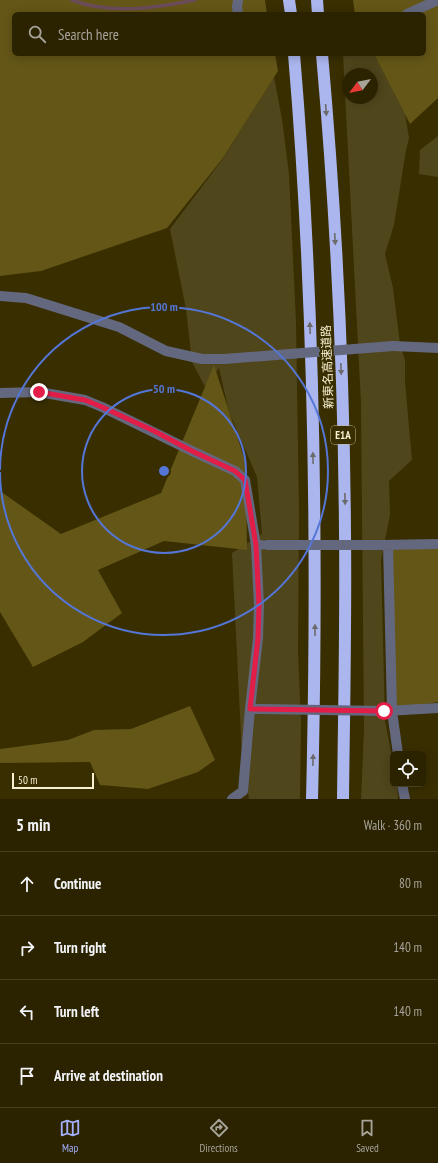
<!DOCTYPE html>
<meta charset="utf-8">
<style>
body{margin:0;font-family:"PT Sans Narrow","Noto Sans JP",sans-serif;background:#332a0a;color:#f1f3f6}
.controls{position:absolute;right:12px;bottom:12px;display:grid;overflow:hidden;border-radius:6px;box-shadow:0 2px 10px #0003}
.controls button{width:36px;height:36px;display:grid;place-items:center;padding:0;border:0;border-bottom:1px solid #473f22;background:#2b2200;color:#f1f3f6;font:20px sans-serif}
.compass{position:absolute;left:342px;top:68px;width:36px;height:36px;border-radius:50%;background:#2b2200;box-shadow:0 2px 10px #0003;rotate:238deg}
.scale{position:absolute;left:12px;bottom:10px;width:82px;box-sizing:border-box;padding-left:4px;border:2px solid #f7f0d1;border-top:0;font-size:11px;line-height:14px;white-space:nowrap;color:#f7f0d1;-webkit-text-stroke:3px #392e00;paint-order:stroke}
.stop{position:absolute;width:12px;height:12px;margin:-9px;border:3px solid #e11d48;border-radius:50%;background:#fff}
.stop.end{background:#e11d48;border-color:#fff;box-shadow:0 1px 4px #0008}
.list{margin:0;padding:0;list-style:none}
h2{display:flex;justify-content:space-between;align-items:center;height:52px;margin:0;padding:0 16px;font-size:17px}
h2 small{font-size:13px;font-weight:400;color:#a6a499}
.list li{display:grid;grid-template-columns:26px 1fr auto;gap:12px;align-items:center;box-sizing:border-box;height:64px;padding:0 16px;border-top:1px solid #473f22}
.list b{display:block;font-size:15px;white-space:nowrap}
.list em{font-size:13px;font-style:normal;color:#a6a499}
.icon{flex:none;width:22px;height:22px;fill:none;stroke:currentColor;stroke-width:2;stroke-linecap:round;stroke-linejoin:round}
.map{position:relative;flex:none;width:438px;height:799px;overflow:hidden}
.search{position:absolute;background:#2b2200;box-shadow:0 2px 10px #0003;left:12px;right:12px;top:12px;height:44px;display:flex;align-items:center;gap:10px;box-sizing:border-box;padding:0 14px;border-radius:6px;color:#a6a499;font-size:15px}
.sheet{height:308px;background:#2b2200}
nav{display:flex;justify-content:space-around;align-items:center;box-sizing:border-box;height:56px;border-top:1px solid #473f22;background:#2b2200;font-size:11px;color:#a6a499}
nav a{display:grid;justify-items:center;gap:2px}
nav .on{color:#a4b2fc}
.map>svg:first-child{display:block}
.green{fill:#50461c;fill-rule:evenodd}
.forest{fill:#645617}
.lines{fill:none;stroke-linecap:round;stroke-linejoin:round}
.stream{stroke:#6a4b59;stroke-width:3.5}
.minor{stroke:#63687f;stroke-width:10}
.tertiary{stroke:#63687f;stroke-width:10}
.motorway{stroke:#abb6ee;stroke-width:12}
.minor-bridge{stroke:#63687f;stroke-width:10}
.oneway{fill:#6c6b6b}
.route{stroke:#e11d48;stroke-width:5}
.ring{fill:none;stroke:#5476d6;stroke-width:2}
.labels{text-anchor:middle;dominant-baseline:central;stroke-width:4;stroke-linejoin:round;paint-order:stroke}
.shield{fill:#392e00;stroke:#beb692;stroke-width:1}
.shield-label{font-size:11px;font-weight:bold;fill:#f7f0d1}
.street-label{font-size:12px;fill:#f7f0d1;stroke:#392e00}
.centre{fill:#5476d6;stroke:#392e00;stroke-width:2}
.ring-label{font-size:12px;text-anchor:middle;font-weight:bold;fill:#5476d6;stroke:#392e00;stroke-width:4;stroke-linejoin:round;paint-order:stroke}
</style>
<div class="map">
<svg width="438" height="799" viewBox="0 0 438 799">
<rect width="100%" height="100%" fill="#392e00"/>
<path class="green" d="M343,54H374L405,114L409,138L406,150L394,225L385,254L393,288L400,344L405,360V382L412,460L389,481L390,515L381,560L385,721L393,763V784H397L398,799H361L364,730L361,403ZM348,74H372V98H348Z
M274,77L282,119L289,174L296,322L299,512L298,652L301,722L300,799H249L242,756L232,553L262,534L257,477L229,412L219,368L205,387L192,362L186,309L170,229L222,160Z
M438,136V177L419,174L420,150Z"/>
<path class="forest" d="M0,0H265L267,14H14V54H275L278,71L223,158L167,228L41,271L0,276Z
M353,0H438V98L410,124L374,54H424V14H355Z
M214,365L246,464L247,550L164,541L98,570L122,613L83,642L33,667L0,612V491L61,534L161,493Z
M438,544V702L396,709L388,545Z
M190,706L215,760L198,772L148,789L100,785L90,762L0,763V749L68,740L94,730L131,729Z"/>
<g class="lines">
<path class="stream" d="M72,0C111,15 155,8 195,0"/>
<path class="minor" d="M0,296L26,298L119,327L166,351L202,359H224
M393,346L438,348
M0,393L39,392L85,400L102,407L192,451L235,471L245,480L256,545
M261,545H256L259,605L258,638L250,709H261
M382,545L438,544
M388,545L392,711L398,754
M386,711L438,708
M402,784L405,799
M232,799L243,791L250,709"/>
<path class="tertiary" d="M238,0L237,7L238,14
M407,14L438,0"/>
<path class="motorway" d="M289,0L291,14
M317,0L318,14
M294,54C315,302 318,551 312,799
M322,54C336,213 344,373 345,533C346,622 344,710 343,799"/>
<path class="minor-bridge" d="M224,359L393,346
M267,545H379
M261,709L384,711"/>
</g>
<defs><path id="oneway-solid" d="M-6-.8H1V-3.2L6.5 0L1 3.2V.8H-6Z"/></defs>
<g class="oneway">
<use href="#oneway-solid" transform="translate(326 110) rotate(86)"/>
<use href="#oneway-solid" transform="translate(335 239) rotate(87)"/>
<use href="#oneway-solid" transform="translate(310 328) rotate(-92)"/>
<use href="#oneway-solid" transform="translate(341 369) rotate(88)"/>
<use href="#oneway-solid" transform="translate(313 458) rotate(-91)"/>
<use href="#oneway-solid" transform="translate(345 499) rotate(89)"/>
<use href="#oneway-solid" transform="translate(315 630) rotate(-90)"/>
<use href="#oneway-solid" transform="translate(313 760) rotate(-89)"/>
</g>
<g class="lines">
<path class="route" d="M39,392L85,400L102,407L154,431L192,451L235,471L245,480L256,545L259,605L258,638L250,709L384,711"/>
</g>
<g class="ring">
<circle cx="164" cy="471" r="82"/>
<path d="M0 470A164 164 0 1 1 0 472"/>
</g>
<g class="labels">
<rect class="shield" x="331" y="426" width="24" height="18" rx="3"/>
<g class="shield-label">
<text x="343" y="435">E1A</text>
</g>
<g class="street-label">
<text transform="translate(327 367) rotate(-92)">新東名高速道路</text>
</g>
</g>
<circle cx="164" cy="471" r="6" class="centre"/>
<g class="ring-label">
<text x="164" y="311">100 m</text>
<text x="164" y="393">50 m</text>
</g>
</svg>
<div class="controls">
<button><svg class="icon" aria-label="locate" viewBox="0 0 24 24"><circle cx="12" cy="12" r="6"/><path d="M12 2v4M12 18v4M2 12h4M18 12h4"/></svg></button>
</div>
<svg class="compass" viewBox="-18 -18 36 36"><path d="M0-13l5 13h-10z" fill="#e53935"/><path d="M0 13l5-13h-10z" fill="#a6a499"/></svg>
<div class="scale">50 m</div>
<div class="stop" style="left:384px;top:711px"></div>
<div class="stop end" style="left:39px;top:392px"></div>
<div class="search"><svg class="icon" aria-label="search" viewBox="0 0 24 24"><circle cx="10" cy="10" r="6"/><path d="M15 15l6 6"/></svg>Search here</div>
</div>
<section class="sheet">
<h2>5 min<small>Walk · 360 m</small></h2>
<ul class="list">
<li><svg class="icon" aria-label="ahead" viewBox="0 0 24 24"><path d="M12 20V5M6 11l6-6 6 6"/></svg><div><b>Continue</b></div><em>80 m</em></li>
<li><svg class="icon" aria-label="right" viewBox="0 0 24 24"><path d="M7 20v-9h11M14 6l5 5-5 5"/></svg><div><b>Turn right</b></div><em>140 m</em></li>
<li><svg class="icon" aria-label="left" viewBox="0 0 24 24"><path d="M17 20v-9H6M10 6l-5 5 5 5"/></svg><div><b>Turn left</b></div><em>140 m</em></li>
<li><svg class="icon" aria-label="arrive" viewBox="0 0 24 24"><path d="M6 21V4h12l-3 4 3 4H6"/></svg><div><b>Arrive at destination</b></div></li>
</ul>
</section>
<nav>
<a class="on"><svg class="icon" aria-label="map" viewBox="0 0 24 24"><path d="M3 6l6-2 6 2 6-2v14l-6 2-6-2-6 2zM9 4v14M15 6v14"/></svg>Map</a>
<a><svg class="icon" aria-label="directions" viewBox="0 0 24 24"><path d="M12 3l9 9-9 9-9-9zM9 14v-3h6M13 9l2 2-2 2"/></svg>Directions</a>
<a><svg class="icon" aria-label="saved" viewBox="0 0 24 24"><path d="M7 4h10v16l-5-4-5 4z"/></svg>Saved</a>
</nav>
